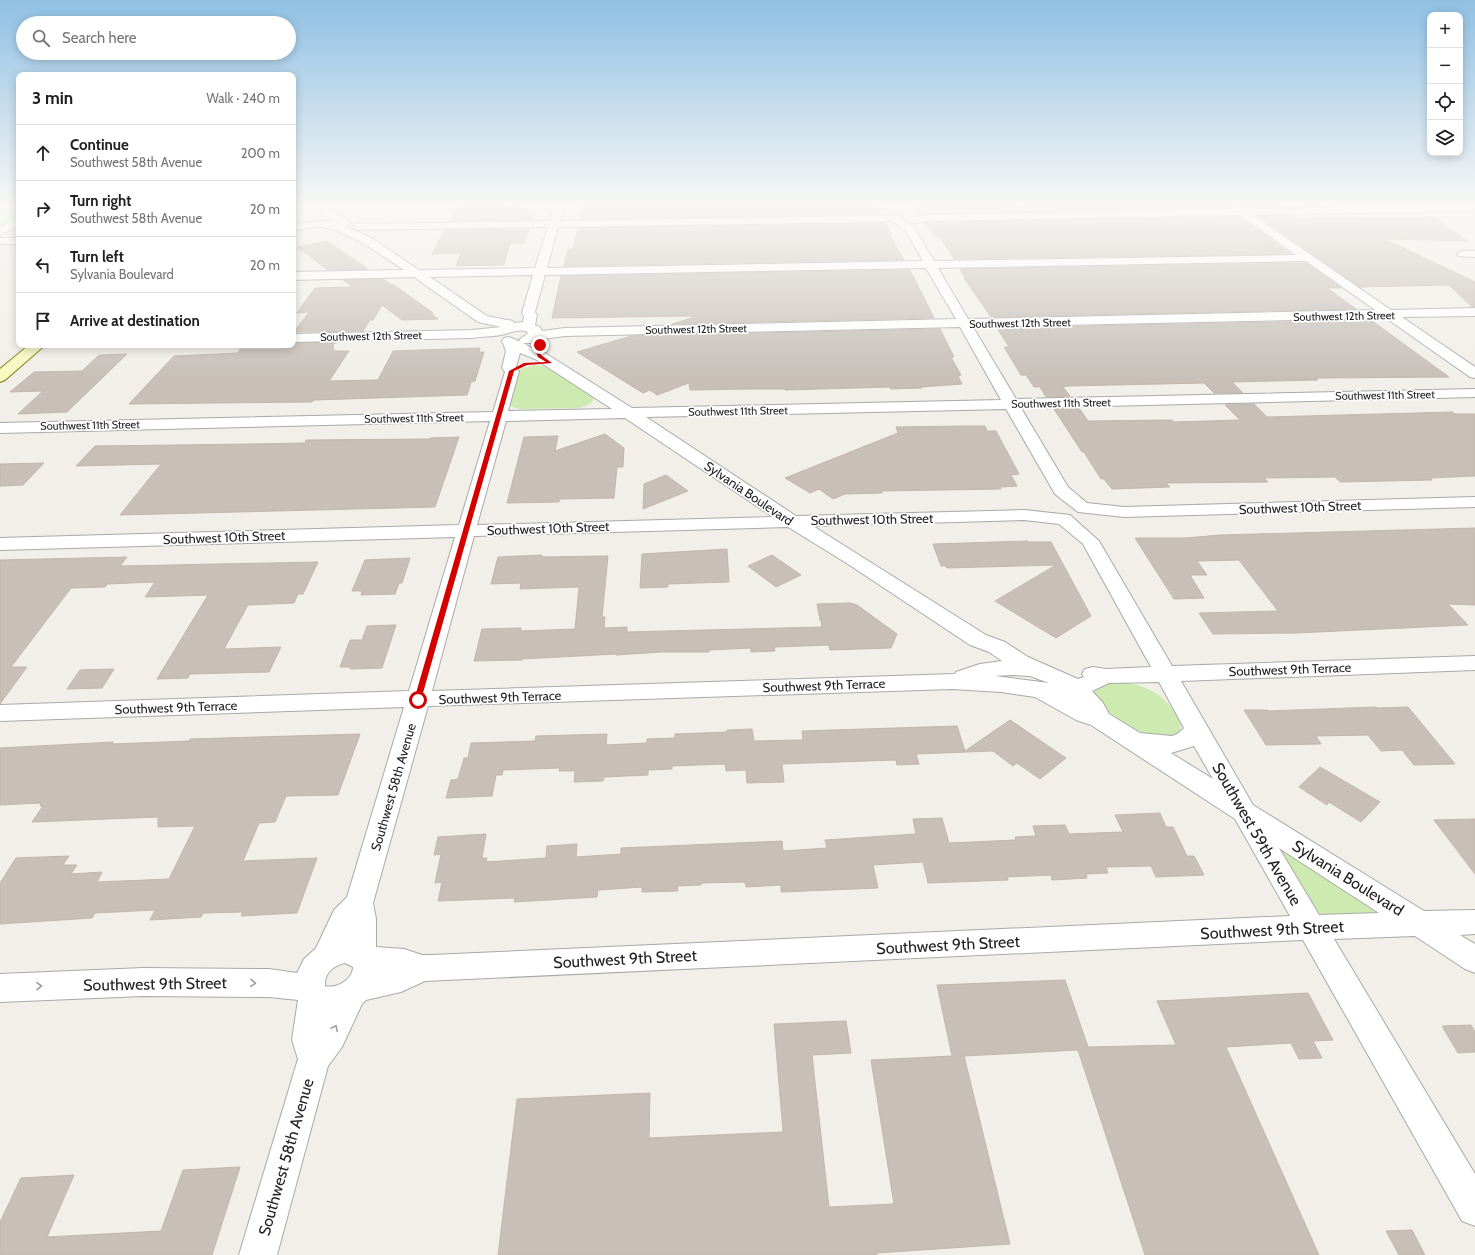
<!DOCTYPE html>
<meta charset="utf-8">
<style>
body{margin:0;font-family:Cabin,sans-serif;background:#f2f2f2;color:#202124}
.controls{position:absolute;right:12px;top:12px;display:grid;overflow:hidden;border-radius:8px;box-shadow:0 2px 10px #0003}
.controls button{width:36px;height:36px;display:grid;place-items:center;padding:0;border:0;border-bottom:1px solid #e0e0e0;background:#fff;color:#202124;font:20px sans-serif}
.stop{position:absolute;width:12px;height:12px;margin:-9px;border:3px solid #d40000;border-radius:50%;background:#fff}
.stop.end{background:#d40000;border-color:#fff;box-shadow:0 1px 4px #0008}
.list{margin:0;padding:0;list-style:none}
h2{display:flex;justify-content:space-between;align-items:center;height:52px;margin:0;padding:0 16px;font-size:17px}
h2 small{font-size:13px;font-weight:400;color:#757577}
.list li{display:grid;grid-template-columns:26px 1fr auto;gap:12px;align-items:center;box-sizing:border-box;height:56px;padding:0 16px;border-top:1px solid #e0e0e0}
.list b{display:block;font-size:15px;white-space:nowrap}
.list p{margin:0;font-size:13px;white-space:nowrap;color:#757577}
.list em{font-size:13px;font-style:normal;color:#757577}
.icon{flex:none;width:22px;height:22px;fill:none;stroke:currentColor;stroke-width:2;stroke-linecap:round;stroke-linejoin:round}
.map{position:relative;flex:none;width:1475px;height:1255px;overflow:hidden}
.search{position:absolute;background:#fff;box-shadow:0 2px 10px #0003;left:16px;top:16px;width:280px;height:44px;display:flex;align-items:center;gap:10px;box-sizing:border-box;padding:0 14px;border-radius:22px;color:#757577;font-size:15px}
.panel{position:absolute;background:#fff;box-shadow:0 2px 10px #0003;left:16px;top:72px;width:280px;height:276px;border-radius:8px}
.map>svg:first-child{display:block}
.grass{fill:#cdebb0}
.park{fill:#c8facc}
.building{fill:#c7bfb8;stroke:#c4b6ab}
.lines{fill:none;stroke-linecap:round;stroke-linejoin:round}
.street-casing{stroke:#a9a9a9;stroke-width:2}
.secondary-casing{stroke:#707d05;stroke-width:2}
.street{fill:#fff;fill-rule:evenodd}
.secondary{fill:#f7fabf;fill-rule:evenodd}
.oneway{stroke:#9c9c9c}
.route{fill:#d40000}
.labels{text-anchor:middle;dominant-baseline:central;stroke-width:3.5;stroke-linejoin:round;paint-order:stroke}
.far-street-label{font-size:11px;fill:#222;stroke:#fff}
.street-label{font-size:13px;fill:#222;stroke:#fff}
.near-street-label{font-size:16px;fill:#222;stroke:#fff}
</style>
<div class="map">
<svg width="1475" height="1255" viewBox="0 0 1475 1255">
<rect width="100%" height="100%" fill="#f2efe9"/>
<path class="grass" d="M534,365L543,366L548,368L594,398C592,405 585,406 579,408L520,409L512,407L509,404L518,370Z
M1119,682C1131,683 1143,686 1154,692C1164,697 1191,725 1176,735C1154,747 1096,712 1094,689L1104,683Z
M1279,847L1379,913L1323,915L1317,911Z"/>
<path class="park" d="M0,203H19V217L0,229Z"/>
<path class="building" d="M461,203H520L521,209H536L532,220L450,221Z
M743,203H870L872,207H877L880,214L580,219L582,207L694,205V206H737L743,205Z
M999,203H1274L1280,207L1245,208L1239,206L1234,208L921,214L915,205Z
M1258,216H1293L1298,219H1302L1434,217L1467,241L1385,239L1475,282V307H1472L1449,285L1360,287Z
M1240,217L1291,254L954,259L940,237H935L926,223Z
M885,222L891,234H889L904,260L564,266L568,249H573L578,228Z
M529,229L524,243L510,244L504,265L456,266L461,253L432,254L445,230Z
M327,241L368,269L328,270L297,247Z
M1306,263L1341,288H1327L1356,309L991,317L964,278H965L960,269Z
M910,270L934,318L672,324L692,318V316L552,318L561,276Z
M383,279L392,285H394L433,313L432,314L438,319L402,320L382,305L373,320H370L363,331L294,332L309,312L297,313L315,288L353,287L343,280Z
M1371,320L1449,377L1316,378L1318,380L1232,382L1243,393H1214L1204,383L1068,386L1063,387L1070,396L1046,397L1040,387H1034L1026,375H1021L1004,347H1009L997,328Z
M940,329L954,357H951L961,375L958,376L962,384L921,387L922,388L891,389L890,387L785,390V389H749L690,390L689,383L657,395L650,390L643,393L577,352L631,336Z
M339,342L333,344L334,351H349L329,381L378,380L393,351L480,348L479,352H484L475,381L471,382L467,395L314,400L312,402L129,404L174,356L238,353L240,349H282L285,345H293V343Z
M127,354L67,412L18,414L43,391L10,392L34,372L82,371L99,355Z
M1254,404L1267,417L1452,412L1455,414H1475V476L1430,478L1432,480L1340,482L1335,477L1264,478L1268,482L1166,483L1170,487L1112,489L1104,479H1101L1084,452H1082L1054,409L1079,408L1088,421L1172,420L1174,422L1240,420L1225,405Z
M969,426H985L987,431H996L1019,474L1011,475L1017,486L1000,487L1001,489L881,491L882,493L845,494L833,499L819,489L810,493L785,478L898,433L896,427Z
M605,434L624,448L623,467H617L614,498L560,499L559,502L507,503L524,437L558,436L555,451Z
M459,437L435,507L120,515L161,464L76,466L95,446L252,444L305,443L306,440L429,439L430,438Z
M44,463L23,485L0,486V464Z
M666,475L688,491L643,509L644,484Z
M1475,528V605L1448,604L1468,625L1296,633L1213,634L1199,613L1278,611L1239,560L1197,561L1207,575H1190L1204,598L1174,599L1135,538H1186L1220,535Z
M1028,541V542H1051L1091,616L1056,638L995,601L1056,565L947,568L946,566H941L933,544Z
M727,549L729,582L668,584V587L640,588L642,554Z
M542,555V557L608,556L602,617H605L604,628L627,627V632L822,627L821,621H822L820,620L817,604L850,603L857,605L897,634L891,648L830,650L829,645L774,647L775,651L751,652V648L709,650V652H661L616,655V654L522,659V660L474,661L482,629L521,628V631L575,629L579,587L520,589L521,583L491,584L498,557Z
M772,555L801,575L776,587L748,566Z
M127,557L120,566L318,562L303,594H298L294,603L248,605L224,649L281,647L269,672L190,674L188,678L157,679L208,595L145,597L155,582L107,584L105,587L71,588L11,667H27L0,704V560Z
M410,558L402,583H399L395,594L361,595L362,591H352L365,560Z
M396,625L382,668L350,669L351,667H340L350,640H362L367,626Z
M114,669L102,688L67,689L80,670Z
M1376,707L1377,708L1408,707L1455,764L1414,765L1402,750L1381,751L1368,735L1316,736L1321,744L1266,745L1244,710H1267L1268,711Z
M1010,720L1066,758L1040,779L1017,763L1013,766L993,751L916,754L919,764L897,765L896,760L782,764L784,782L747,783L746,770L726,771L725,764L672,766V769L648,770V775L604,777L603,781L574,782L575,771H559L560,768L503,770L502,775H496L492,796L446,798L451,780L458,779L464,758H468L471,743L535,741L536,736L607,734L606,745L647,743V739L675,738V734L727,732V730L752,729L754,741L803,740L802,731L957,726L965,751Z
M360,734L338,795L286,796L275,822L259,823L243,861L317,858L297,913L241,916L243,912L203,913L201,917L150,920L155,910L95,913L92,918L0,924V883L16,858L69,856L63,865H77L71,874L102,872L97,882L169,879L195,826L158,827V817L32,822L43,806H40L41,803L0,805V748L113,742L112,744L189,741L190,739Z
M1320,767L1380,802L1361,822L1329,802L1327,805L1299,787Z
M1160,813L1166,827H1173L1187,856H1194L1204,875L1156,877L1151,866L1106,867L1108,873L1086,874L1087,878L1052,880L1051,875L1007,877L1008,880L928,883L923,862L873,865L878,888L781,892V885L746,887L745,882L701,883V885L677,886L678,891L642,892V887L598,890L597,897L514,902L515,898L438,901L442,882L435,883L441,854L434,855L438,837L486,834L482,858H487L486,862L546,858L547,846L577,844L576,857L621,854V848L782,841L783,851L827,848L825,840L916,834L913,819L942,818L949,843L1016,840L1015,837L1036,836L1033,826L1065,825L1069,834L1123,832L1115,815Z
M1475,819V874L1434,820Z
M1065,980L1088,1047L1176,1045L1157,1001L1308,993L1333,1040L1313,1041L1322,1058L1299,1059L1291,1043L1226,1047L1319,1255H1145L1078,1050L964,1056L1010,1244L877,1253V1255H498L517,1099L650,1093L649,1138L783,1132L774,1024L846,1021L851,1053L812,1055L829,1207L894,1204L871,1060L952,1056L937,985Z
M1471,1025L1475,1032V1052L1458,1053L1442,1026Z
M240,1167L212,1255H0V1222L21,1178L74,1175L47,1237L161,1231L183,1170Z
M1412,1230L1425,1255H1399L1386,1231Z"/>
<g class="lines">
<g class="street-casing">
<path id="street" d="M306,203H319L349,221L350,223L349,225L343,226L370,237L419,270L535,268L548,227L357,230L352,227L357,224L550,221L555,203H565L560,221L874,216L899,215L900,218L913,226L934,261L1296,255L1240,215L930,221L912,223L907,220L912,217L930,215L1234,209L1239,207L1245,209L1475,205V211L1253,215L1391,310L1475,308V316L1402,317L1475,367V378L1470,377L1386,318L973,327L1016,399L1475,389V397L1021,408L1068,487L1087,503L1124,507L1475,497V507L1124,517L1078,512L1055,494L1006,409L646,417L796,516L1024,510L1070,515L1099,541L1172,666L1475,656V670L1181,681L1253,805L1424,911L1475,910V934L1460,935L1475,944V973L1465,969L1415,936L1334,939L1475,1174V1226L1462,1221L1303,940L425,981L401,992L366,1000L362,1004L342,1047L328,1066L277,1255H239L298,1059L292,1040L298,1000L269,997L143,996L0,1002V974L143,968L269,969L297,973L304,959L316,948L334,910L347,897L404,707L0,721V705L409,691L455,537L0,550V538L459,525L490,421L0,433V423L493,412L505,372L502,368L506,351L502,341L504,338L509,337L521,342L519,340L528,333L526,331C517,329 510,333 501,335C491,337 482,336 472,338L293,342V334L472,330L501,327L478,322L414,277L293,280V272L404,270C377,252 356,236 324,227C317,225 300,230 293,231V225L320,221H334ZM894,220L895,223L905,230L923,261L547,268L558,227L874,222ZM1306,261L1375,310L968,319L938,268ZM926,268L956,319L565,328L542,331L540,327L535,325L537,315L535,312L545,275ZM533,275L522,313L524,316L523,322L514,323L513,321L487,316L430,277ZM960,327L1001,400L632,408L545,353L537,351L523,343H531L536,340L565,336ZM520,353L535,359L612,409L508,411L519,371L516,367ZM625,418L773,517L477,525L506,421ZM1024,520L1059,524L1083,544L1151,667L1106,669L1093,667L1085,669L1082,674L1084,677L1078,679L1028,657L1005,642L986,635L813,526ZM788,527L848,564L970,645L989,652L1002,661L980,664L956,672L955,674L432,691L474,536ZM1012,675L1030,676L1049,683L995,676ZM1159,682L1184,728L1177,734L1172,736L1140,733L1109,714L1103,703L1092,691L1109,683ZM952,689L1001,692L1035,697L1076,720L1091,725L1235,819L1290,916L432,955H422L404,949L376,947V919L373,903L428,706ZM1194,746L1213,779L1171,753ZM1279,848L1379,913L1319,915ZM345,963L353,967C353,979 337,989 325,986C324,973 333,966 345,963Z
M19,217V225L0,235V227Z
M0,238H19V244H0Z
M1463,251H1475V257L1459,256L1457,254L1459,252Z"/>
</g>
<g class="secondary-casing">
<path id="secondary" d="M29,345H45L5,380L0,382V369Z"/>
</g>
<use href="#street" class="street"/>
<use href="#secondary" class="secondary"/>
</g>
<defs><path id="oneway-chevron" d="M-2-3.5L2.5 0L-2 3.5" fill="none" stroke-width="1.6" stroke-linecap="round" stroke-linejoin="round"/></defs>
<g class="oneway">
<use href="#oneway-chevron" transform="translate(253 983) rotate(2)"/>
<use href="#oneway-chevron" transform="translate(39 986) rotate(-2)"/>
<use href="#oneway-chevron" transform="translate(335 1028) rotate(-62)"/>
</g>
<linearGradient id="sky" x2="0" y2="1"><stop stop-color="#8fc0e4"/><stop offset="0.54" stop-color="#f9f8f5"/><stop offset="1" stop-color="#f9f8f5" stop-opacity="0"/></linearGradient>
<rect width="1475" height="379" fill="url(#sky)"/>
<path class="route" d="M539,344L543,345L539,350L541,355L552,363L527,365L514,371L421,700L418,702L415,701L414,700L509,371L524,363L546,362L538,357L535,350Z"/>
<g class="labels">
<g class="far-street-label">
<text transform="translate(1344 316) rotate(-1)">Southwest 12th Street</text>
<text transform="translate(1020 323) rotate(-1)">Southwest 12th Street</text>
<text transform="translate(696 329) rotate(-1)">Southwest 12th Street</text>
<text transform="translate(371 336) rotate(-1)">Southwest 12th Street</text>
<text transform="translate(1385 395) rotate(-1)">Southwest 11th Street</text>
<text transform="translate(1061 403) rotate(-1)">Southwest 11th Street</text>
<text transform="translate(738 411) rotate(-1)">Southwest 11th Street</text>
<text transform="translate(414 418) rotate(-1)">Southwest 11th Street</text>
<text transform="translate(90 425) rotate(-1)">Southwest 11th Street</text>
</g>
<g class="street-label">
<text transform="translate(749 493) rotate(34)">Sylvania Boulevard</text>
<text transform="translate(1300 507) rotate(-2)">Southwest 10th Street</text>
<text transform="translate(872 519) rotate(-1)">Southwest 10th Street</text>
<text transform="translate(548 528) rotate(-2)">Southwest 10th Street</text>
<text transform="translate(224 537) rotate(-2)">Southwest 10th Street</text>
<text transform="translate(1290 669) rotate(-2)">Southwest 9th Terrace</text>
<text transform="translate(824 685) rotate(-2)">Southwest 9th Terrace</text>
<text transform="translate(500 697) rotate(-2)">Southwest 9th Terrace</text>
<text transform="translate(176 707) rotate(-2)">Southwest 9th Terrace</text>
<text transform="translate(393 787) rotate(-74)">Southwest 58th Avenue</text>
</g>
<g class="near-street-label">
<text transform="translate(1257 834) rotate(60)">Southwest 59th Avenue</text>
<text transform="translate(1348 878) rotate(32)">Sylvania Boulevard</text>
<text transform="translate(1272 930) rotate(-3)">Southwest 9th Street</text>
<text transform="translate(948 945) rotate(-3)">Southwest 9th Street</text>
<text transform="translate(625 959) rotate(-3)">Southwest 9th Street</text>
<text transform="translate(155 984) rotate(-1)">Southwest 9th Street</text>
<text transform="translate(286 1157) rotate(-74)">Southwest 58th Avenue</text>
</g>
</g>
</svg>
<div class="controls">
<button>+</button>
<button>−</button>
<button><svg class="icon" aria-label="locate" viewBox="0 0 24 24"><circle cx="12" cy="12" r="6"/><path d="M12 2v4M12 18v4M2 12h4M18 12h4"/></svg></button>
<button><svg class="icon" aria-label="layers" viewBox="0 0 24 24"><path d="M12 4l9 5-9 5-9-5zM3 14l9 5 9-5"/></svg></button>
</div>
<div class="stop" style="left:418px;top:700px"></div>
<div class="stop end" style="left:540px;top:345px"></div>
<div class="search"><svg class="icon" aria-label="search" viewBox="0 0 24 24"><circle cx="10" cy="10" r="6"/><path d="M15 15l6 6"/></svg>Search here</div>
<section class="panel">
<h2>3 min<small>Walk · 240 m</small></h2>
<ul class="list">
<li><svg class="icon" aria-label="ahead" viewBox="0 0 24 24"><path d="M12 20V5M6 11l6-6 6 6"/></svg><div><b>Continue</b><p>Southwest 58th Avenue</p></div><em>200 m</em></li>
<li><svg class="icon" aria-label="right" viewBox="0 0 24 24"><path d="M7 20v-9h11M14 6l5 5-5 5"/></svg><div><b>Turn right</b><p>Southwest 58th Avenue</p></div><em>20 m</em></li>
<li><svg class="icon" aria-label="left" viewBox="0 0 24 24"><path d="M17 20v-9H6M10 6l-5 5 5 5"/></svg><div><b>Turn left</b><p>Sylvania Boulevard</p></div><em>20 m</em></li>
<li><svg class="icon" aria-label="arrive" viewBox="0 0 24 24"><path d="M6 21V4h12l-3 4 3 4H6"/></svg><div><b>Arrive at destination</b></div></li>
</ul>
</section>
</div>
